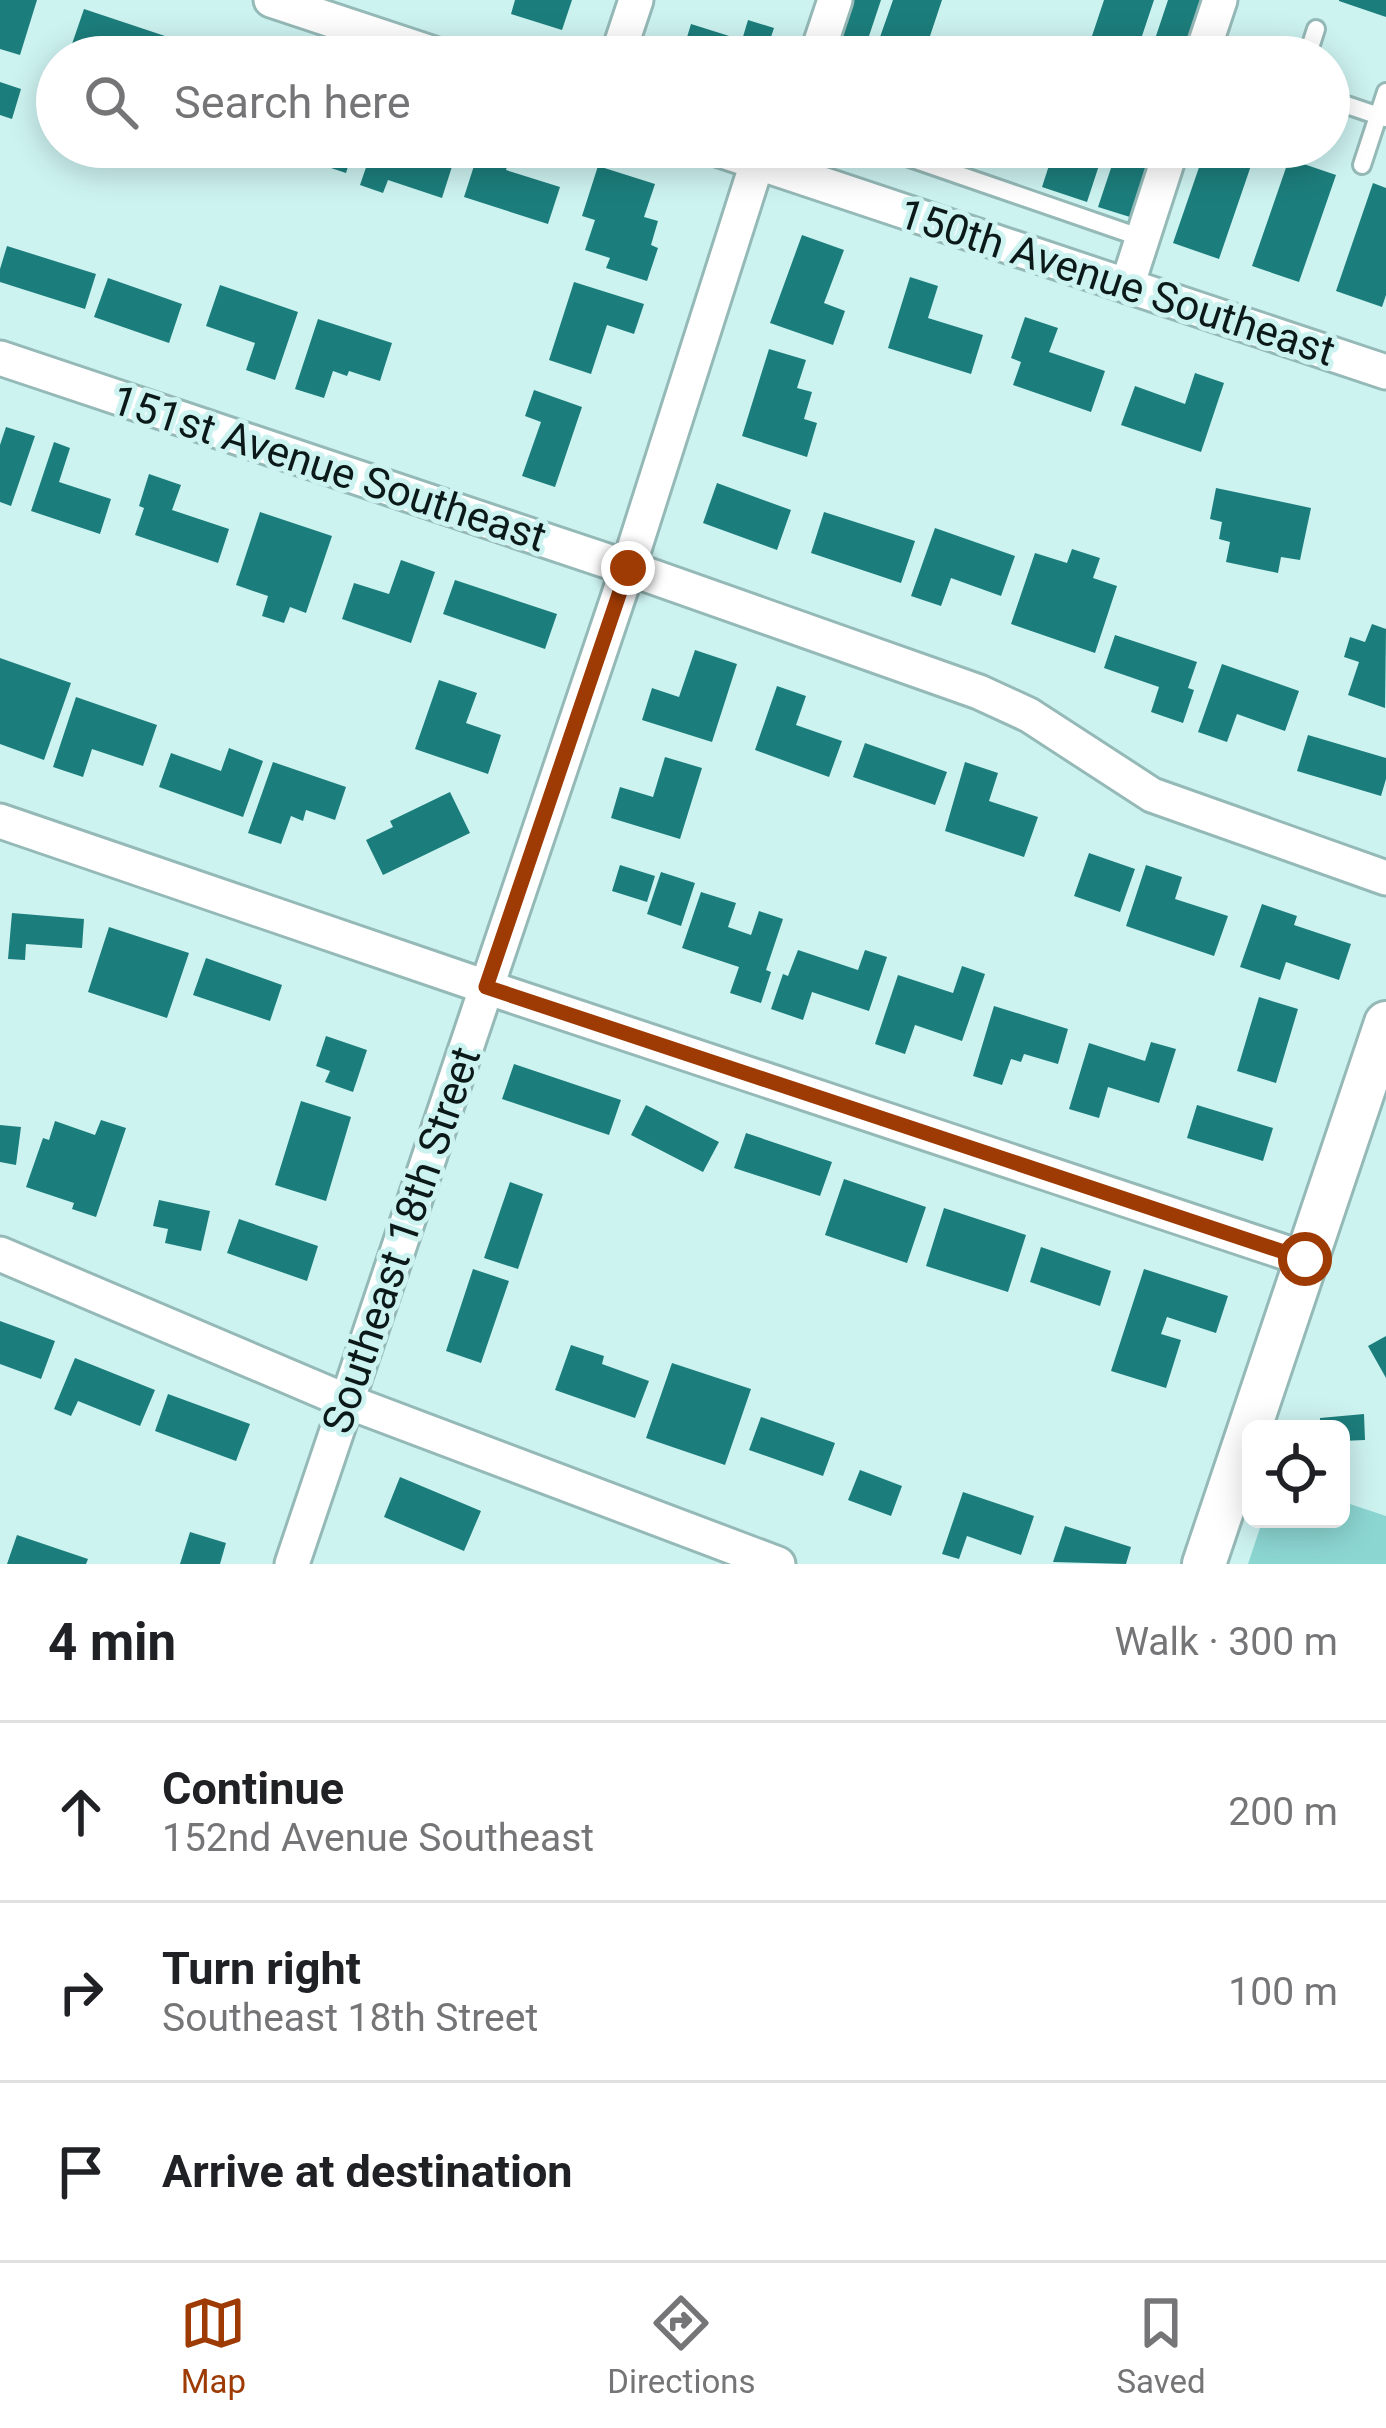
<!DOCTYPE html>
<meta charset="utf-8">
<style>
body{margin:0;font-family:Roboto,sans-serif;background:#f2f2f2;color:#202124}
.controls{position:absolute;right:36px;bottom:36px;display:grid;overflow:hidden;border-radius:18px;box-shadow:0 6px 30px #0003}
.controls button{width:108px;height:108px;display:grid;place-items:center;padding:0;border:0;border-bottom:3px solid #e0e0e0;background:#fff;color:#202124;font:60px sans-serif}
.stop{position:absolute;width:36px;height:36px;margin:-27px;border:9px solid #9e3a04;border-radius:50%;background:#fff}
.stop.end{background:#9e3a04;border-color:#fff;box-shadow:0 3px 12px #0008}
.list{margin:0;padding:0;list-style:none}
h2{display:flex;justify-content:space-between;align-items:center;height:156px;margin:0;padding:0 48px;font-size:51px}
h2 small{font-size:39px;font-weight:400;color:#757577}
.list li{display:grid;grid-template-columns:78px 1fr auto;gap:36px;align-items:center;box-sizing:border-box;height:180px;padding:0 48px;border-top:3px solid #e0e0e0}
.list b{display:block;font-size:45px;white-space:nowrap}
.list p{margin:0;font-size:39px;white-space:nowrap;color:#757577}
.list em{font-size:39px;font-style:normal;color:#757577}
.icon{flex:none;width:66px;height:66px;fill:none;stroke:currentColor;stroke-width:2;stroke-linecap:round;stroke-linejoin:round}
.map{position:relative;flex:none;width:1386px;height:1564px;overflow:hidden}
.search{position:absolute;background:#fff;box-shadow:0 6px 30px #0003;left:36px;right:36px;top:36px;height:132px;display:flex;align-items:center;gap:30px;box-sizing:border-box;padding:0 42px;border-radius:66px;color:#757577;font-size:45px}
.sheet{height:696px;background:#fff}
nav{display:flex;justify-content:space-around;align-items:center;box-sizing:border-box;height:168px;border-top:3px solid #e0e0e0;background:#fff;font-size:33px;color:#757577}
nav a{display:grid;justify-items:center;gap:6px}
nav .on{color:#9e3a04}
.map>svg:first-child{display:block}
.green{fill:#8cd6d2}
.building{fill:#1c7e7c}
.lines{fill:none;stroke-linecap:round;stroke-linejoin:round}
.service-casing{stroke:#95b9b7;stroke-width:22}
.minor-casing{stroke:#95b9b7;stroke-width:39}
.tertiary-casing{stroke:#95b9b7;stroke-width:48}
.service{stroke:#fff;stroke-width:16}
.minor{stroke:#fff;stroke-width:33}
.tertiary{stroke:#fff;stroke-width:42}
.route{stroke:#9e3a04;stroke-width:15}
.labels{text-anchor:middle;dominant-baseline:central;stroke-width:10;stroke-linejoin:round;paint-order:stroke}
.street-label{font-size:42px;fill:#0b1919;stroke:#cdf3f1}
</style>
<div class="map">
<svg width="1386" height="1564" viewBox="0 0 1386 1564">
<rect width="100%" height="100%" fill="#cdf3f1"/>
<path class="green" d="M1341,1501L1386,1516V1564H1248L1263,1519H1341Z"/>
<path class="building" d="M0,0H37L20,55L0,49Z
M515,0H572L562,30L511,14Z
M844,0H881L862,57H825Z
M893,0H942L923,57H873Z
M1104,0H1154L1135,57H1085Z
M1168,0H1202L1183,57H1149Z
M1339,0H1386V17L1339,1Z
M84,9L168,37L162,57H112L72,44Z
M748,20L774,28L767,49L782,53L781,57H681L691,24L742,40Z
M0,82L21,89L12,119L0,115Z
M268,147H354L346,173Z
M373,147H424L455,157L442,198L388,180L383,193L360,185Z
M480,147H513L506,170L560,187L548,224L464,197Z
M1055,147H1105L1087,202L1042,187Z
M1118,147H1153L1130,217L1098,207Z
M1206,147H1246L1256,151L1219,259L1173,243Z
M1289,159L1336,175L1299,282L1252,266Z
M598,166L655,184L644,217L658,221L651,245L658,248L647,281L606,268L610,258L585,250L595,220L582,216Z
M1373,183L1386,188V295L1382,307L1336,291Z
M802,235L844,250L824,303L845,311L833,345L770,323Z
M7,246L96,274L85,309L0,282V269Z
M910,277L938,286L928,318L983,335L971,374L888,348Z
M108,278L182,304L169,343L94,317Z
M574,282L644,304L634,334L607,325L591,374L549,360Z
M220,285L298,312L275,380L246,370L255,343L206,326Z
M1025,317L1058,328L1049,352L1105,371L1091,412L1013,385L1021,362L1011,358Z
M318,319L392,343L380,381L349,371L347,376L333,371L324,398L295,389Z
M769,349L806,360L797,388L812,392L804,419L817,423L807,457L742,436Z
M1195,373L1224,383L1201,452L1121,425L1135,386L1185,404Z
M534,390L582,407L555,487L522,476L541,422L525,416Z
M6,427L35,436L11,506L0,502V445Z
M54,442L70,448L59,482L111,499L100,534L31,511Z
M149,474L181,485L172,510L229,529L218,563L135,535L144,508L139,506Z
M717,483L791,510L777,550L703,523Z
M1216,488L1311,508L1300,560L1281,557L1278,573L1226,562L1230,542L1219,539L1222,522L1210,519Z
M260,512L332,536L306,613L290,607L284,623L262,616L268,596L236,585Z
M824,512L915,541L901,583L811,553Z
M935,528L1015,556L1001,596L951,578L941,606L911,596Z
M1072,549L1100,558L1093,578L1117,586L1095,653L1011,624L1035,553L1067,563Z
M401,560L435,572L411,643L342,619L354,583L389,594Z
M455,580L557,614L545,649L443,614Z
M1372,624L1386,629L1385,708L1348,695L1359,662L1344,657L1350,637L1365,642Z
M1115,635L1197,662L1188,688L1194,690L1183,723L1151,712L1159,687L1104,668Z
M695,650L737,664L712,742L642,720L652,688L679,697Z
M0,658L71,683L44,760L0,744Z
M1222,664L1299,691L1285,731L1237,714L1227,742L1198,732Z
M439,680L477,693L466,723L501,735L488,774L415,749Z
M777,686L806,696L796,725L842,741L829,777L755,750Z
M76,697L157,725L143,766L92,749L83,777L53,767Z
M1308,735L1386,758V779L1381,796L1297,771Z
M865,743L947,772L935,805L853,777Z
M229,748L263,761L243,817L159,787L171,753L221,771Z
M665,757L702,768L680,839L611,818L620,787L653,797Z
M273,762L346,787L335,820L306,810L303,821L291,816L281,844L248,833Z
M965,762L998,773L989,801L1038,817L1024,857L945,831Z
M450,792L470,833L383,875L366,840L393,827L390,821Z
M1089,853L1135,869L1120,912L1074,896Z
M620,865L655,876L647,902L612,891Z
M1146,865L1182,877L1175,899L1228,916L1214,956L1126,926Z
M661,872L695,883L681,926L647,914Z
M701,892L736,903L728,927L751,935L759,911L783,919L766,970L771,972L761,1003L730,993L739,967L682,948Z
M1262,904L1297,916L1294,925L1351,944L1339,980L1286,962L1280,980L1240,967Z
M12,913L84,919L82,948L26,944L25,960L8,959Z
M109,927L189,953L167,1018L88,992Z
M798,950L858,970L865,950L887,957L869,1011L812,992L803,1020L771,1009L783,974L788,976Z
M206,958L282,985L270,1021L193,995Z
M962,966L985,974L962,1041L915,1025L905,1054L875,1044L898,975L953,993Z
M1259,997L1298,1009L1276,1083L1237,1071Z
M994,1006L1068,1029L1058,1064L1024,1054L1021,1062L1011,1059L1002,1085L973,1076Z
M326,1036L367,1050L353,1092L325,1082L330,1071L316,1066Z
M1151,1042L1176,1049L1159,1103L1108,1087L1099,1118L1069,1109L1089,1043L1145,1061Z
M514,1064L621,1100L609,1135L502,1099Z
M301,1101L351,1117L326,1201L275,1185Z
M646,1105L719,1142L703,1172L631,1135Z
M1197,1105L1273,1128L1263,1161L1187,1138Z
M101,1120L126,1128L96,1217L72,1209L74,1203L26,1187L43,1138L49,1140L55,1121L95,1135Z
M0,1125L21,1127L16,1165L0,1162Z
M746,1133L832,1162L820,1196L734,1168Z
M844,1179L926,1207L907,1263L825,1235Z
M510,1182L543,1194L518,1269L484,1258Z
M159,1200L210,1211L201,1251L165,1243L168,1229L153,1226Z
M944,1208L1026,1235L1008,1292L926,1266Z
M239,1219L318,1246L307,1281L227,1253Z
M1041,1247L1111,1271L1100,1306L1030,1282Z
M473,1269L509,1281L481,1363L446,1351Z
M1144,1269L1228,1296L1216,1333L1167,1317L1161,1334L1181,1340L1166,1388L1111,1371Z
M0,1321L55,1341L41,1379L0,1364Z
M1386,1336V1378L1368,1346Z
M571,1345L604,1356L602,1364L649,1381L635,1418L555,1390Z
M75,1358L155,1390L140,1426L78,1401L71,1416L54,1409Z
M672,1363L751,1389L725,1465L646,1438Z
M168,1394L250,1424L236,1461L155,1431Z
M1364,1414L1365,1440L1341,1441V1429H1320V1418Z
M761,1417L835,1443L823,1476L749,1450Z
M860,1470L902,1486L891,1516L848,1500Z
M400,1477L481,1511L464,1551L384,1517Z
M963,1492L1034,1516L1021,1555L967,1536L959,1559L942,1554Z
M1065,1526L1131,1547L1126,1564L1053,1562Z
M190,1532L226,1543L220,1564H180Z
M17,1535L88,1559L86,1564H7Z"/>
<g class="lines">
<g class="service-casing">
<path id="service" d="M1307,57L1316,29
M1329,99L1385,118
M878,147L1142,238
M1362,165L1386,92"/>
</g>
<g class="minor-casing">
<path id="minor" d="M271,0L443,57
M617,57L636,0
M816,57L835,0
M1201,57L1220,0
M711,147L1386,372
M1127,286L1172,147
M0,358L628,568L979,692L1029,715L1152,795L1386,878
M0,821L486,987L1305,1259
M0,1254L346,1401L778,1564
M292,1564L628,568L757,163"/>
</g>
<g class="tertiary-casing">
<path id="tertiary" d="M1204,1564L1386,1023"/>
</g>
<use href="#service" class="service"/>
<use href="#minor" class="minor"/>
<use href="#tertiary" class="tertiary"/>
</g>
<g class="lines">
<path class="route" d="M628,568L486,987L1305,1259"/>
</g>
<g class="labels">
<g class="street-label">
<text transform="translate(1117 282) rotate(18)">150th Avenue Southeast</text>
<text transform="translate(329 468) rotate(18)">151st Avenue Southeast</text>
<text transform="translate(401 1240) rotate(-71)">Southeast 18th Street</text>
</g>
</g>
</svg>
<div class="controls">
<button><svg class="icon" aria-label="locate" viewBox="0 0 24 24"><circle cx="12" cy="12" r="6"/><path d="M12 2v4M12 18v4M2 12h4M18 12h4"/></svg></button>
</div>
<div class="stop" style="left:1305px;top:1259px"></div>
<div class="stop end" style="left:628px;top:568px"></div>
<div class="search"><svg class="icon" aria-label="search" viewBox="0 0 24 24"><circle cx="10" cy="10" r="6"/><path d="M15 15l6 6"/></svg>Search here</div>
</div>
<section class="sheet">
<h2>4 min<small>Walk · 300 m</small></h2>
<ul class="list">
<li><svg class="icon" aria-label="ahead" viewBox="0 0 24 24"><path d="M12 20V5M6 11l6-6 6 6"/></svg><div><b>Continue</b><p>152nd Avenue Southeast</p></div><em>200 m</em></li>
<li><svg class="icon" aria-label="right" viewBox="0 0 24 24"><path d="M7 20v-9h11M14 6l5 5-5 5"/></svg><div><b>Turn right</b><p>Southeast 18th Street</p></div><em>100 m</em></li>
<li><svg class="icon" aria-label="arrive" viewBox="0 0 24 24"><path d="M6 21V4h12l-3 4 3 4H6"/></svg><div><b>Arrive at destination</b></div></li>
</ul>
</section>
<nav>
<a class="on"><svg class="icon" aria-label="map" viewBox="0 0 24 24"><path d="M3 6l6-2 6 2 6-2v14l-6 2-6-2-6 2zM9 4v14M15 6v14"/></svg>Map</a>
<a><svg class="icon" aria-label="directions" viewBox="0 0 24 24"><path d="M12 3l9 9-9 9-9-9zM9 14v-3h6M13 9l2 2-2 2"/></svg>Directions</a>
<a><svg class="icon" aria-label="saved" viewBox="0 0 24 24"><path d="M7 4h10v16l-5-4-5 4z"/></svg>Saved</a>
</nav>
